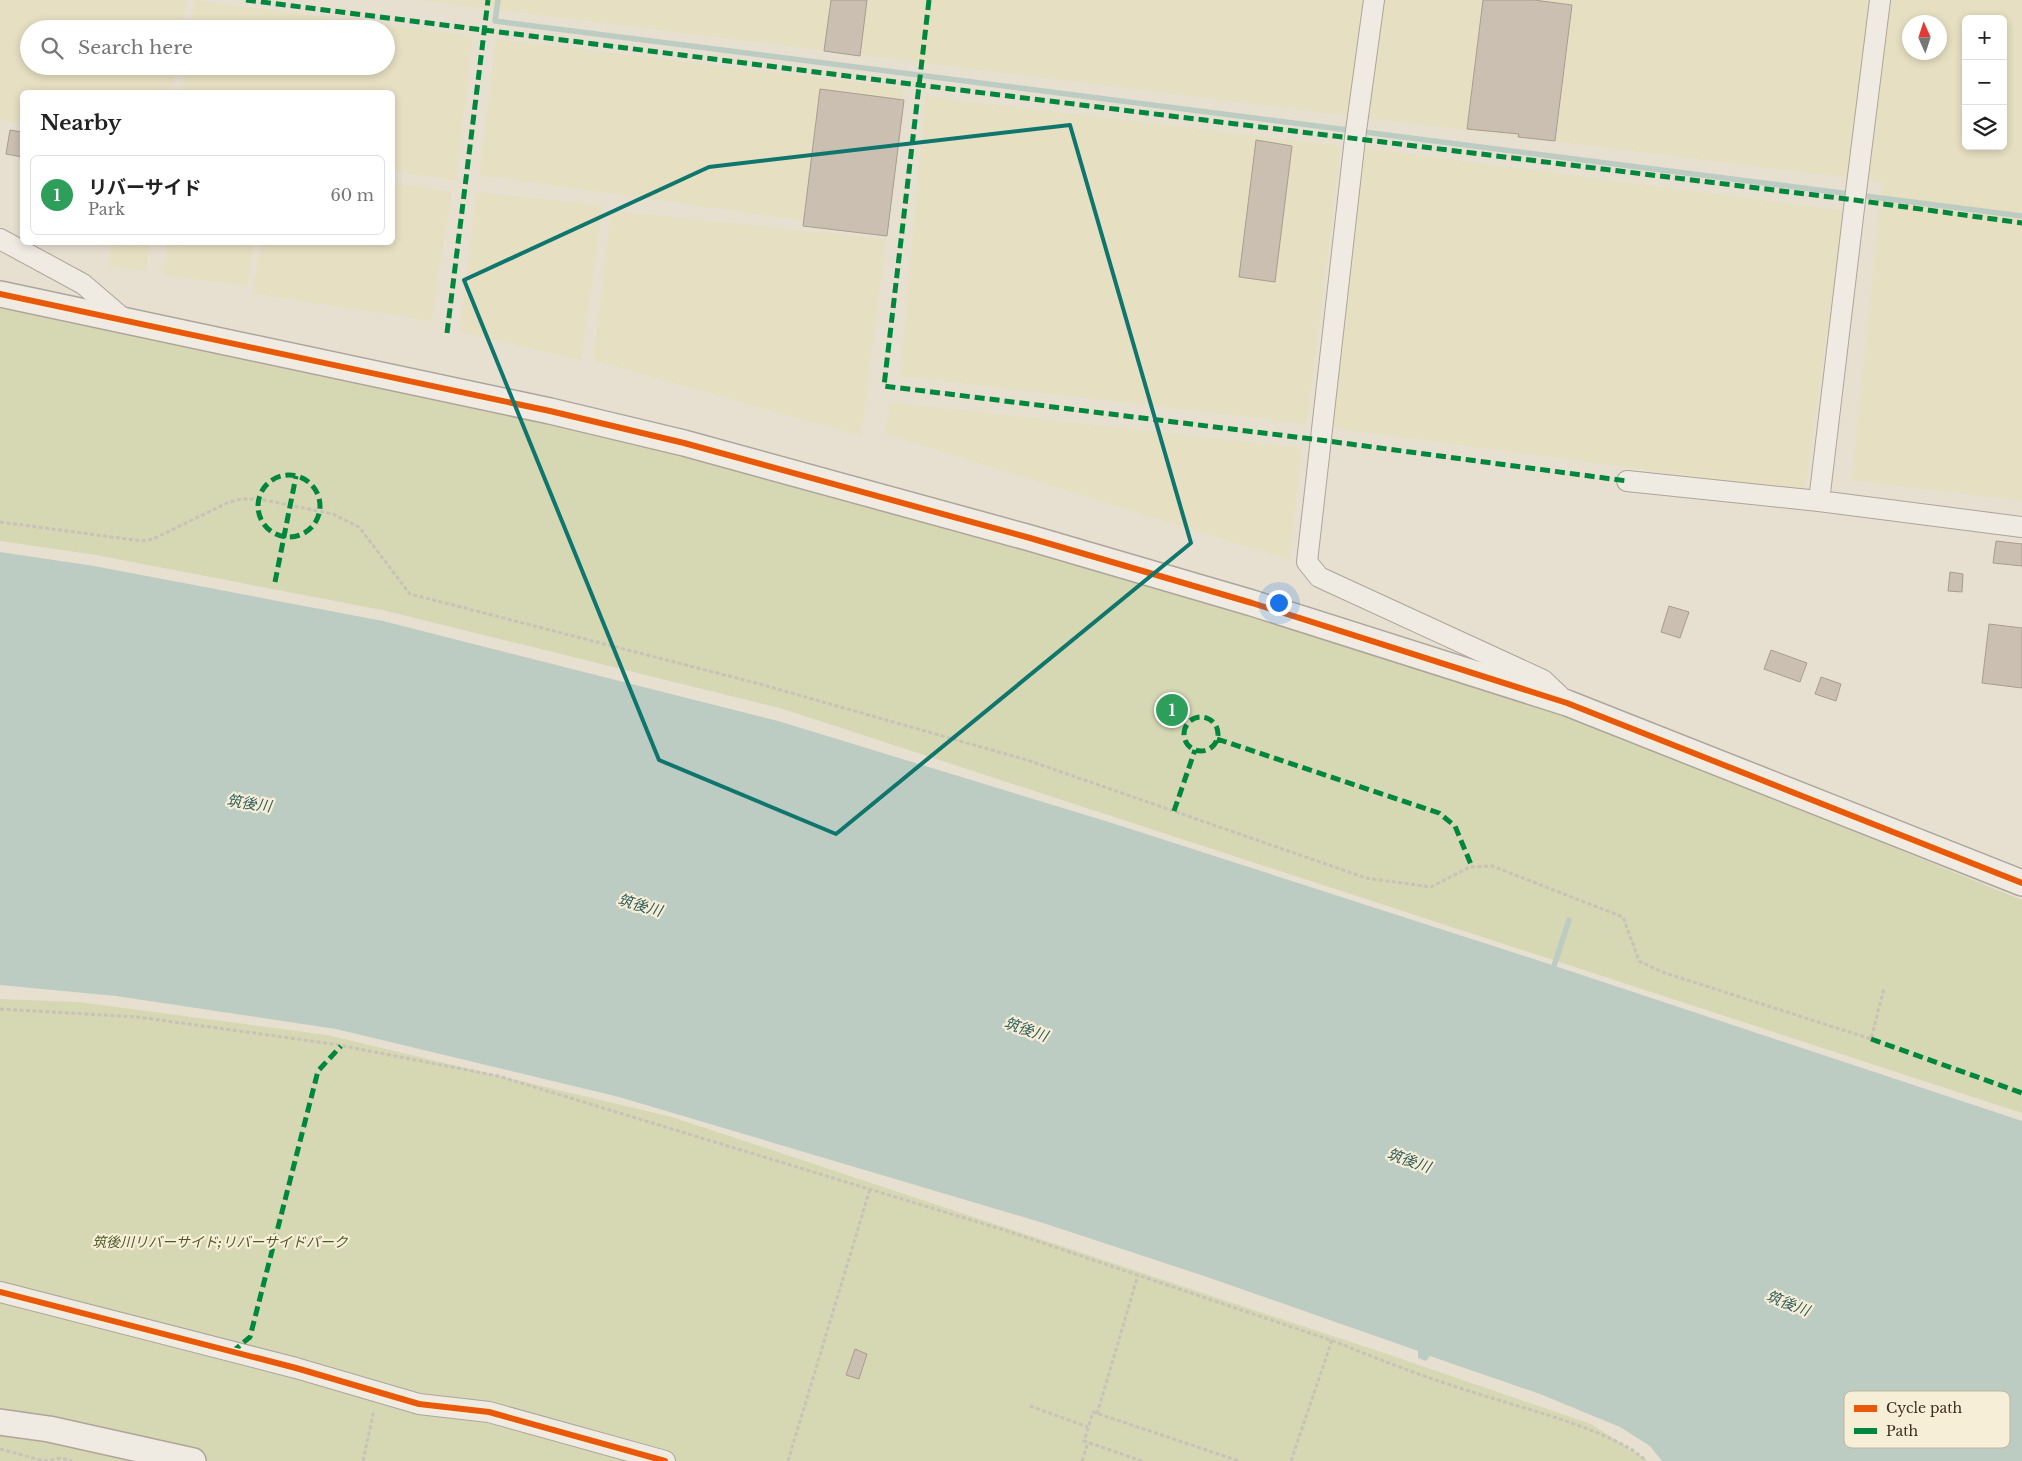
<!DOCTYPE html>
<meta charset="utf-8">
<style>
body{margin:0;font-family:"Libre Baskerville","Noto Sans JP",serif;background:#f6f6f6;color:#222}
.controls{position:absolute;right:15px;top:15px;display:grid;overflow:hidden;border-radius:8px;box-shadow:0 2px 8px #0003}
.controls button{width:45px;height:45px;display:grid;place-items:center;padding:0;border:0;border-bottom:1px solid #e0e0e0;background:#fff;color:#222;font:25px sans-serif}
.compass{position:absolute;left:1902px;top:15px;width:45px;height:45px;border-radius:50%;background:#fff;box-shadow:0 2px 8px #0003;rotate:357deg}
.you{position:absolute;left:1278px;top:602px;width:18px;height:18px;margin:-12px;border:4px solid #fff;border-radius:50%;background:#1a73e8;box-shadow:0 0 0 8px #1a73e833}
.badge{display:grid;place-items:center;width:32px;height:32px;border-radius:50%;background:#786c5e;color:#fff;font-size:16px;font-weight:700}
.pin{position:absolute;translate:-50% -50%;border:2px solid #fff;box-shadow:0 1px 5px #0006}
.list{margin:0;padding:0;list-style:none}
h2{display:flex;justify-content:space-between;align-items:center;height:65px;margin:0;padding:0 20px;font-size:21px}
h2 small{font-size:16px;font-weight:400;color:#767676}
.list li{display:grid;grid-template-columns:32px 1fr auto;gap:15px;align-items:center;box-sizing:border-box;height:80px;margin:0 10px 10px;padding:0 10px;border:1px solid #e0e0e0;border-radius:8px}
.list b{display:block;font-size:19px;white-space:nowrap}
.list p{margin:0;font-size:16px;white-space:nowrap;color:#767676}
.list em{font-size:16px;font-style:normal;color:#767676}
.icon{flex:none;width:28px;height:28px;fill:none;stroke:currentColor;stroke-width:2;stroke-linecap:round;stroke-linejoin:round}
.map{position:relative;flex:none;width:2022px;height:1461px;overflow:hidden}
.search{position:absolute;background:#fff;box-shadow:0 2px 8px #0003;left:20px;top:20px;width:375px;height:55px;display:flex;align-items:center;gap:12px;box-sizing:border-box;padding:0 18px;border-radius:28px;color:#767676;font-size:19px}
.panel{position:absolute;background:#fff;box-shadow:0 2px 8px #0003;left:20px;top:90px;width:375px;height:155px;border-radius:8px}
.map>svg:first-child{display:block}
.farmland{fill:#e6dfc2;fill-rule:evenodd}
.green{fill:#d6d7b3}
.water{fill:#bcccc2}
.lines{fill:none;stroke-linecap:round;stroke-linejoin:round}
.stream{stroke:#bcccc2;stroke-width:5.5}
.building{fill:#cbbfb2;stroke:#a89c90}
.minor-casing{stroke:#ada599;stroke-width:22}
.tertiary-casing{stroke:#ada599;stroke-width:28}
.path{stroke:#c8c2b9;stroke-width:3;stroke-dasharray:4 2.5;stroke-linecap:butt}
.minor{stroke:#efebe3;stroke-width:20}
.tertiary{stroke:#efebe3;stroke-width:25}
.quiet{stroke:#00873e;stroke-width:5;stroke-dasharray:10 5;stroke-linecap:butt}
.cycleway-casing{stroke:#f7eed8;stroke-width:9}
.cycleway{stroke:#e8590c;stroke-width:6}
.marked{fill:none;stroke:#0f766e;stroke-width:4;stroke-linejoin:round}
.labels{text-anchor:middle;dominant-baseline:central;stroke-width:4.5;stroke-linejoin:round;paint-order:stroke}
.park-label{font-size:14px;font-style:italic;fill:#4d5a26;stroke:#f7eed8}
.water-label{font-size:15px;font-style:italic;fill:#2f5d5a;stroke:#f7eed8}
.key{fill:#f7eed8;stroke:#bfb4a1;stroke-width:1}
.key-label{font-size:14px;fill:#3d2e20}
</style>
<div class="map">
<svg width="2022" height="1461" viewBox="0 0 2022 1461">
<rect width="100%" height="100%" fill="#e7e0d1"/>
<path class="farmland" d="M0,0H187L182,29H29V66H176L172,92H22V123L0,120Z
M194,0L473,36L456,180L393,171L392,92H182L185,66H386V29H190Z
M418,0H2022V501L1852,480L1882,182ZM1966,19H2003V146H1966ZM1910,22H1940V52H1910Z
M496,39L904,88L884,232L479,175Z
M925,96L1341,146L1307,424L900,376Z
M1364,148L1844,211L1805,491L1333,428Z
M393,183L452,192L431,321L253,293L261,243L392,242Z
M476,192L603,206L581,360L460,332Z
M611,211L886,239L861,436L593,360Z
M111,243H150L146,271L108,266Z
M167,243H253L247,286L163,275Z
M890,402L1301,448L1290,560L885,434Z"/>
<path class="green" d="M0,309L54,316L592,428L1054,553L1562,712L2022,900V1113L783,709L382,610L96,555L0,541Z
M0,999L79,1002L327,1035L672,1117L1384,1353L1591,1424L1648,1461H190L0,1420Z
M0,1432L151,1461H0Z"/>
<path class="water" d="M0,552L94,566L383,621L778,721L1112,823L1537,960L2022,1121V1461H1662L1650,1446L1620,1427L1540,1394L1430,1356L1426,1361L1418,1358V1351L1207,1277L1040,1222L619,1097L336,1029L116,996L0,985Z"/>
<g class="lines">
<path class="stream" d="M498,0L495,21L2022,216
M1552,972L1569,920"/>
</g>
<path class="building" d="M831,0H867L860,56L824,51Z
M1483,0H1534L1572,5L1555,141L1518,137L1519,134L1467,129Z
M820,89L904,100L887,236L803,226Z
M10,130L22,132V157L6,154Z
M1256,140L1292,146L1275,282L1239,277Z
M1996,541L2022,544V566L1993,563Z
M1950,572L1963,574L1962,592L1948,591Z
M1669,606L1689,612L1680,638L1661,632Z
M1989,624L2022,628V688L1982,683Z
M1771,650L1807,663L1800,682L1764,669Z
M1821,677L1841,684L1836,701L1815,694Z
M855,1349L867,1354L859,1379L846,1375Z"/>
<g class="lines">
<g class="minor-casing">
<path id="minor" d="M1374,0L1355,138L1307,562L1319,577L1543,680L1565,701
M0,239L83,284L125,320
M1627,481L1819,501L2022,527
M1819,501L1855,200L1880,0
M0,1292L296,1368L419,1404L489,1412L665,1461"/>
</g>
<g class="tertiary-casing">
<path id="tertiary" d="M0,294L550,411L684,443L1030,538L1252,603L1567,703L2022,883
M0,1422L49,1429L193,1461"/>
</g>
<path class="path" d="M0,522L142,541L153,539L227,503L241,499H259L333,514L359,527L410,594L756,683L1027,760L1366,878L1431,887L1470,867L1492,866L1623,917L1639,961L1662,972L1871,1039L1884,988
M0,1009L138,1017L333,1044L498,1076L1007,1231L1336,1342C1380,1360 1424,1377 1469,1391C1513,1405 1557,1416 1600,1434C1616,1441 1633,1448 1646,1461
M1030,1406L1088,1427
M1097,1414L1138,1275
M0,1449L44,1461L61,1458L72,1461
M363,1461L374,1410
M788,1461L870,1189
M1082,1461L1088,1442
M1142,1461L1084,1441L1093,1412L1239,1461
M1291,1461L1332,1340"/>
<use href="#minor" class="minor"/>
<use href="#tertiary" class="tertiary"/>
<path class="quiet" d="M246,0L919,85L1855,200L2022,223
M929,0L884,386L1320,440L1627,481
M447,333L488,0
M258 506a31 31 0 1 1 62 0a31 31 0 1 1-62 0Z
M275,582L296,476
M1184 734a17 17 0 1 1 34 0a17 17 0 1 1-34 0Z
M1217,739L1439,813L1455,826L1472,867
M1174,811L1195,750
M1871,1039L2022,1093
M232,1352L250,1337L318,1071L341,1046"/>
<g class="cycleway-casing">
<path id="cycleway" d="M0,294L550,411L684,443L1030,538L1252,603L1567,703L2022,883
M0,1292L296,1368L419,1404L489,1412L665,1461"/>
</g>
<use href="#cycleway" class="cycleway"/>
</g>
<path class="marked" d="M1070,125L1191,543L836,834L659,760L464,280L709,167Z"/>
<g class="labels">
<g class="park-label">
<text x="220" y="1242">筑後川リバーサイド;リバーサイドパーク</text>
</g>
<g class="water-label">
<text transform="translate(249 803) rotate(8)">筑後川</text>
<text transform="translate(640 905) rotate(16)">筑後川</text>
<text transform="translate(1026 1029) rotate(19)">筑後川</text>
<text transform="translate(1409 1160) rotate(19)">筑後川</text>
<text transform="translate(1788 1303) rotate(21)">筑後川</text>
</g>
</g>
<rect x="1844" y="1391" width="166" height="57" rx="8" class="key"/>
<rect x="1854" y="1405" width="23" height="7" fill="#e8590c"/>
<rect x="1854" y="1428" width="23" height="6" fill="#00873e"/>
<g class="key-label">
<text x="1886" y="1413">Cycle path</text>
<text x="1886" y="1436">Path</text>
</g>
</svg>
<div class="controls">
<button>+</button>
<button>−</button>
<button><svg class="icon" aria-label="layers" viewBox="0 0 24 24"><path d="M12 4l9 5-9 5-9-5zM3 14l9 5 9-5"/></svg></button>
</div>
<svg class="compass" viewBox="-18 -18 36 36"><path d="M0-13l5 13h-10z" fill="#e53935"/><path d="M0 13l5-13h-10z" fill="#767676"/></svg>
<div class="you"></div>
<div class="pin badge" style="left:1172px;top:710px;background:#2e9e5b">1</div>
<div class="search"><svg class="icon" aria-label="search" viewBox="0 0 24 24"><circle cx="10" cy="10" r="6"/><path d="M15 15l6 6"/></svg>Search here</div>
<section class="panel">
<h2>Nearby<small></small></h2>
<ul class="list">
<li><span class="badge" style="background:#2e9e5b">1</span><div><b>リバーサイド</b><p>Park</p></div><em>60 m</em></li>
</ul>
</section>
</div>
